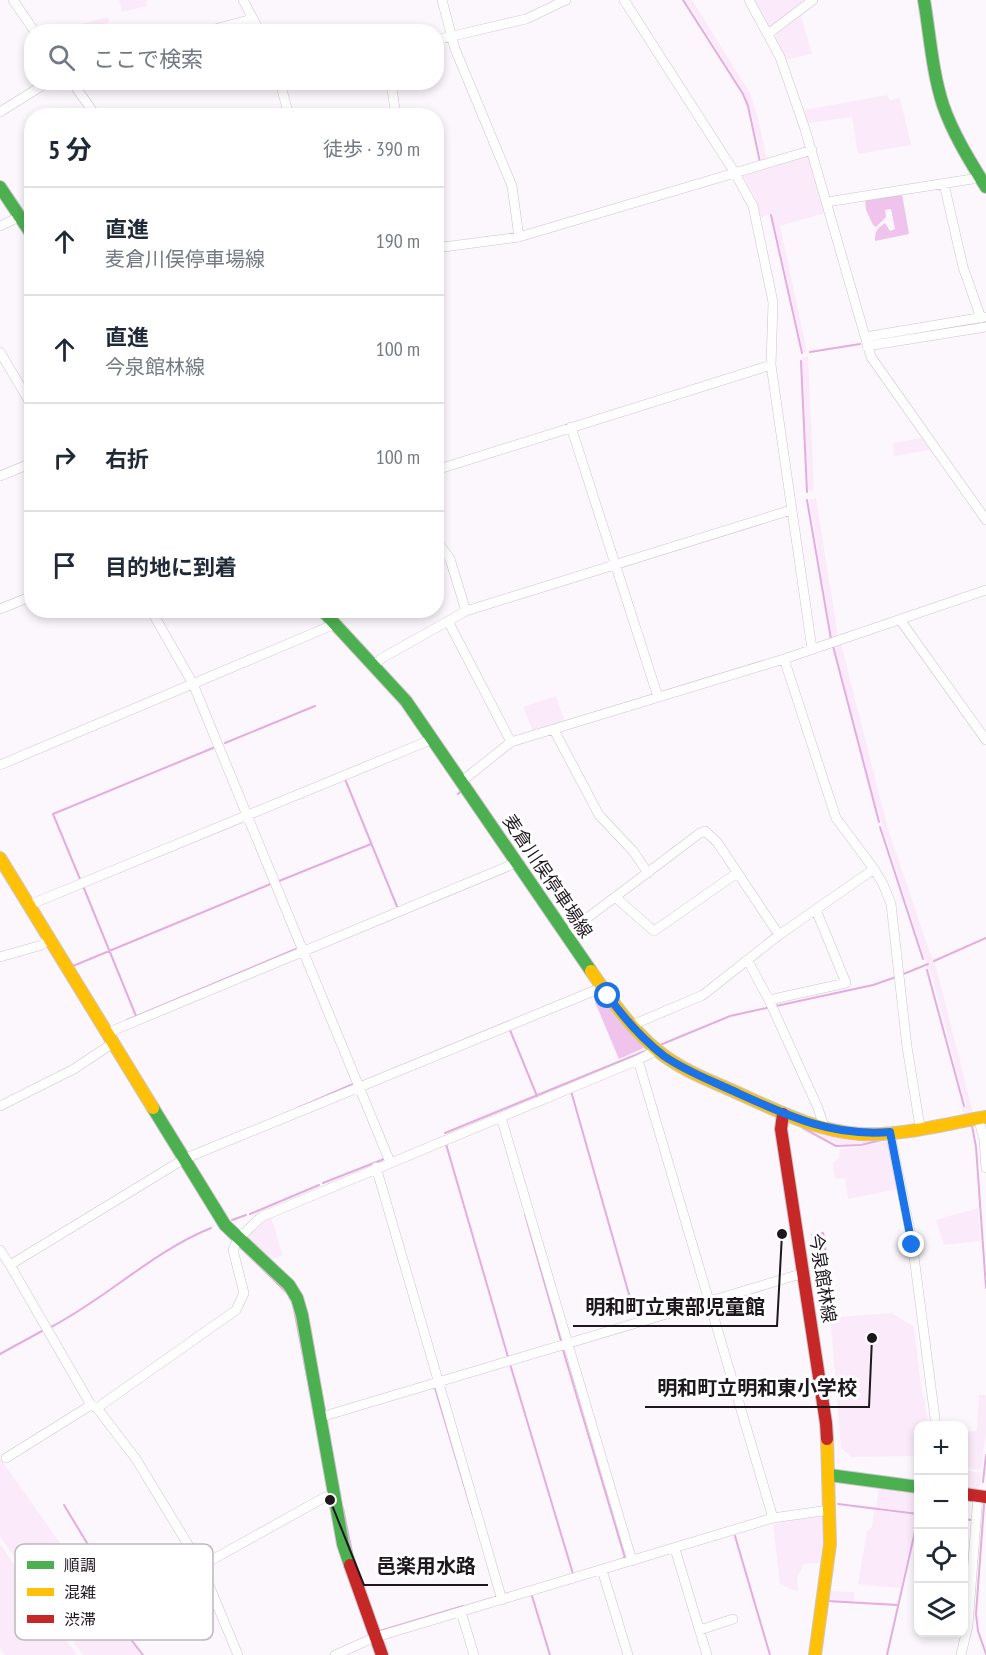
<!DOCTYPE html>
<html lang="ja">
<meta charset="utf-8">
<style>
body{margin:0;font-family:"PT Sans Narrow","Noto Sans JP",sans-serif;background:#f2f2f3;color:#1f2937}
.controls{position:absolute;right:18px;bottom:18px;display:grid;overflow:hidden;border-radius:12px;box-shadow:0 3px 9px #0003}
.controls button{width:54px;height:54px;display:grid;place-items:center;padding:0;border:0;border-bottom:2px solid #e0e1e3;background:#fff;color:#1f2937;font:30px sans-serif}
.stop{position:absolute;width:18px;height:18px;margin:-14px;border:4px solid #1a73e8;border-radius:50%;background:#fff}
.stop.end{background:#1a73e8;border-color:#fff;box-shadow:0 2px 6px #0008}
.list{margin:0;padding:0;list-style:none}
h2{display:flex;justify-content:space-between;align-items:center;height:78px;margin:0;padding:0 24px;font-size:26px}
h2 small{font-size:20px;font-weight:400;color:#747a83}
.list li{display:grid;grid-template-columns:39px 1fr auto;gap:18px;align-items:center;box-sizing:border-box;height:108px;padding:0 24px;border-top:2px solid #e0e1e3}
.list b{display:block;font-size:22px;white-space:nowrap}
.list p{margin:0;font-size:20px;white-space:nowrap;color:#747a83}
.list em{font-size:20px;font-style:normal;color:#747a83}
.icon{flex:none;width:33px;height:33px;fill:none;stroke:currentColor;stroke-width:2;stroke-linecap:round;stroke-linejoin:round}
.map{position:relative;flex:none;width:986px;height:1655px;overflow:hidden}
.search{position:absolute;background:#fff;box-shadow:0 3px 9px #0003;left:24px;top:24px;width:420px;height:66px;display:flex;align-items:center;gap:15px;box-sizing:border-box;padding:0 21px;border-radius:24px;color:#747a83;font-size:22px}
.panel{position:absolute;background:#fff;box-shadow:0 3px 9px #0003;left:24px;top:108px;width:420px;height:510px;border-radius:24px}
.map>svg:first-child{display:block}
.green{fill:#fbebfa}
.forest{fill:#efc3ec}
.water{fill:#e3adde}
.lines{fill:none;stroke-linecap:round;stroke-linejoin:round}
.stream{stroke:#e3adde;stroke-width:2}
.street-casing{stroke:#ccc6cb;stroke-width:10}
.fast-casing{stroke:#ccc6cb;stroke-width:14}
.slow-casing{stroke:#ccc6cb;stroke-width:14}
.jam-casing{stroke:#ccc6cb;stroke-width:14}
.street{stroke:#fffeff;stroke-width:9}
.fast{stroke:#4caf50;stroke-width:12}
.slow{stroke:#ffc107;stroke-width:12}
.jam{stroke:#c62828;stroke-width:12}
.route{stroke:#1a73e8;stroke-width:8}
.labels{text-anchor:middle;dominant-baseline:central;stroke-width:6;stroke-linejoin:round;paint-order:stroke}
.street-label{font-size:18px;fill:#1e171e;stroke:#fff}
.key{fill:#fff;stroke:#bcb9bc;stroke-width:1.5}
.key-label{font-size:16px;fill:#1e171e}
.leader{fill:none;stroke:#1e171e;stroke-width:2}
.callout-dot{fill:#1e171e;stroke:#fff;stroke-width:2}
.callout-label{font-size:20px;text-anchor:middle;font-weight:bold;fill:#1e171e;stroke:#fff;stroke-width:6;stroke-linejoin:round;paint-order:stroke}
</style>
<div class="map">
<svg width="986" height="1655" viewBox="0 0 986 1655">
<rect width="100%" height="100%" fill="#fcf7fc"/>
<path class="green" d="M119,0H146L147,6L122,12Z
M686,0H692L750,93L757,114L767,160L762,161L751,113L745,95Z
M754,0H806L769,28Z
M801,16L812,54L785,60L775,40L776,35Z
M108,17L109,22L91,31H53Z
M887,95L890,100L900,98L911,145L858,154L852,117L808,123L804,110Z
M808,156L825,213L780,226L807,351L803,352L772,214L758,218C762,203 750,188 743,176Z
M808,356L814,490L808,491L802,358Z
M922,438L930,450L894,456L893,443Z
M816,498L838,636L832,638L809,500Z
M841,644L888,829L930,953L935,963L973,1113L964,1115L961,1108L966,1106L931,972L929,971L927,966L928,965L924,957L872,794L834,646Z
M556,696L565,723L533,732L523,707Z
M809,1128L887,1138L898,1189L848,1199L845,1178L835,1179L833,1163L839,1158L840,1149L860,1147L885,1139C847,1146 843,1151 809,1128Z
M978,1208L980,1241L944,1245L936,1220Z
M271,1217L283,1255L272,1259L247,1238L259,1224Z
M892,1313L914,1327L922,1395L924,1396L928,1425L918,1426V1456L851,1457L841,1448L831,1324L840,1317Z
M979,1395H986V1431L981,1470L964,1468V1432L977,1431Z
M0,1458L72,1560L77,1561L144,1655H83L0,1536Z
M964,1470L981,1473L979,1490L964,1488Z
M879,1488L918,1494V1513L876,1507Z
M874,1510L918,1515L900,1588L858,1584L867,1531L872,1527Z
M822,1514L824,1516L826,1542L823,1563L804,1564L797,1578L798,1592L780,1584L773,1524Z
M0,1544L77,1655H5L0,1648Z
M829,1591L854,1592V1602L827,1600Z"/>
<path class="forest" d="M902,194L909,234L875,241C875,232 876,229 885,223L890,231L895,229L891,209L885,210L886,217L876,227L873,225L866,210L865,199Z
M603,999L616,1018L644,1048L619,1059L595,1002Z"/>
<path class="water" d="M824,1232L828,1260L815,1262L811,1234Z"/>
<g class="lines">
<path class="stream" d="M683,0L743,94L748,106L760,162
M771,215L802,353
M810,352L860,344
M801,361L807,492
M807,500L831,639
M833,646L879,822
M225,743L315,706
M345,779L398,909
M458,794L460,792
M880,827L923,959
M80,879L53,814L213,748
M279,881L371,844
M83,886L136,1016
M934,961L986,938
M73,966L273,883
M927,970L964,1106
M901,975L928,964
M776,1006L873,985L896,977
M127,1020L296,949
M510,1030L537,1096
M660,1045L730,1016L771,1007
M571,1091L636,1319
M298,1108L353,1084
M972,1126L976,1147L986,1288
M803,1128L836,1146L861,1145L885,1139
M445,1133L645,1051
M446,1144L508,1357
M323,1183L384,1159
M250,1214L319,1185
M525,1214L561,1341
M232,1220L246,1215
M225,1233L231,1239
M239,1246L286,1292
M289,1297L293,1304L311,1397
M51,1327C107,1298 152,1252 211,1228
M563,1350L625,1558H623
M0,1354L42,1331
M510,1364L573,1574
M435,1388L473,1515
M983,1482L986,1455
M838,1504L918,1514
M64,1505L90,1548
M984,1505L976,1614L978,1631L986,1654
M343,1508L352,1552
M964,1519L971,1520
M735,1536L770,1655
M338,1547L364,1621
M93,1553L85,1559L124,1614L129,1637L143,1655
M532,1596L550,1655
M827,1601L898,1605
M380,1631L463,1606
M887,1655L918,1518"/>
<g class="street-casing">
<path id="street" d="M13,0L35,32
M243,0L260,32
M442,0L455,49L512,186L519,237
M624,0L735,173L753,206L773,302L771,365L812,649
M749,0L780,57L805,129L871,357L986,520
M204,32L252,19
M768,34L813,0
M436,40L526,19L566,0
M72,82L96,116
M280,82L289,116
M391,82L396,116
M0,112L48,82
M944,184L963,267L981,318
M827,202L972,179L979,176
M0,226L19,217
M436,248L519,237L812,150
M865,337L984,317
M867,346L986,327
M0,352L32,406
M571,427L658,697
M436,470L771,365
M0,476L32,463
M436,540L450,559L466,611
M0,609L32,596
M151,610L193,684L390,1162
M901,619L903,624L986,740
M448,621L511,742
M784,659L836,818L874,869L883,884L891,904L907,1047L920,1127
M374,665L382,658L466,611L791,510
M554,730L599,815L633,851L648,873
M0,765L335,624
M462,781L511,742L784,659L986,590
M615,897L654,931L737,873
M29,905L433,739
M566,934L700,833L705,831L717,842L779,935
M0,957L42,945L49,939
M748,961L769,1000L818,1108L824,1127
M769,1000L846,983L816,910
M632,1025L703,995L779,935L874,869
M107,1033L516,863
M638,1060L773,1518
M0,1106L74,1069L113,1043
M501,1117L632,1561
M978,1118L984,1139L986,1168
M890,1132L912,1241L936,1426
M376,1167L502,1600
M0,1250L10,1265L91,1405L97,1408L136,1459L201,1566L238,1655
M10,1265L184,1159L596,990L601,986
M97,1408L236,1310L244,1293L233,1250L238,1239L261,1217L638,1060L657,1050
M321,1417L804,1273
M6,1458L91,1405
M675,1549L707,1655
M201,1566L325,1497L332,1496
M602,1570L628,1655
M461,1612L474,1655
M700,1630L733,1619
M376,1637L773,1518L829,1510
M335,1655L373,1638
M961,1655L968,1625L978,1496"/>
</g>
<g class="fast-casing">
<path id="fast" d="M924,0C930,35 932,71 943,105C953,134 970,161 986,187
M0,187L32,235
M322,610L406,701L591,971
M153,1108L225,1225L289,1285L297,1298L302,1315L343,1544L350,1565
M829,1475L918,1487"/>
</g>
<g class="slow-casing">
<path id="slow" d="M0,858L153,1108
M591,971C611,1000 631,1029 658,1051C680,1069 706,1079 731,1090C772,1108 814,1131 860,1134C902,1136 945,1124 986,1117
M815,1655L830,1544L827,1439"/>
</g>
<g class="jam-casing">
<path id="jam" d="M783,1114L781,1129L826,1423L827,1439
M964,1494L986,1497
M350,1565L382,1655"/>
</g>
<use href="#street" class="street"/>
<use href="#fast" class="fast"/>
<use href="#slow" class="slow"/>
<use href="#jam" class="jam"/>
</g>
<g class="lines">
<path class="route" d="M608,996C624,1018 642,1039 664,1056C684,1070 707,1079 729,1089C784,1114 829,1137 890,1132L912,1245"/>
</g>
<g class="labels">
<g class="street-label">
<text transform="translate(548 876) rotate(56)">麦倉川俣停車場線</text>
<text transform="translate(823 1278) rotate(81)">今泉館林線</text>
</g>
</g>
<rect x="15" y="1544" width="198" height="96" rx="9" class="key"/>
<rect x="27" y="1561" width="27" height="8" fill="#4caf50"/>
<rect x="27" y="1588" width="27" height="8" fill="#ffc107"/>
<rect x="27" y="1615" width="27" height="8" fill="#c62828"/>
<g class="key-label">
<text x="64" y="1571">順調</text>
<text x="64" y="1598">混雑</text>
<text x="64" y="1625">渋滞</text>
</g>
<path class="leader" d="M782 1234L777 1326H573M872 1338L869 1407H645M330 1500L364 1585H488"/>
<g class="callout-dot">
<circle cx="782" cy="1234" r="6"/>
<circle cx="872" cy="1338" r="6"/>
<circle cx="330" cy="1500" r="6"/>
</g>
<g class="callout-label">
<text x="675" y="1314">明和町立東部児童館</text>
<text x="757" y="1395">明和町立明和東小学校</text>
<text x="426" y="1573">邑楽用水路</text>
</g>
</svg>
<div class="controls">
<button>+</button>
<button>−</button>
<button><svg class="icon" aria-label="locate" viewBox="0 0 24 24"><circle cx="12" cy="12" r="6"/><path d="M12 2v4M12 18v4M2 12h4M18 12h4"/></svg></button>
<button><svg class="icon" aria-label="layers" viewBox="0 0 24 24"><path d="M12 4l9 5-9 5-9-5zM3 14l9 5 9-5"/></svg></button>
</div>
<div class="stop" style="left:608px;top:996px"></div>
<div class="stop end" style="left:912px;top:1245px"></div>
<div class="search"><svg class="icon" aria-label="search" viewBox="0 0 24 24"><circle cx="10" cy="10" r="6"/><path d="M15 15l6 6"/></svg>ここで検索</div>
<section class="panel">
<h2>5 分<small>徒歩 · 390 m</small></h2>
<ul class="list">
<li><svg class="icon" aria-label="ahead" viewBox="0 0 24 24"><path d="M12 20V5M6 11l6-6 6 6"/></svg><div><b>直進</b><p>麦倉川俣停車場線</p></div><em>190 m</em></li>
<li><svg class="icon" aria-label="ahead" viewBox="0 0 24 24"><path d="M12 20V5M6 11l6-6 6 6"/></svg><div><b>直進</b><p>今泉館林線</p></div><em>100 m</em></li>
<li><svg class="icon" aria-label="right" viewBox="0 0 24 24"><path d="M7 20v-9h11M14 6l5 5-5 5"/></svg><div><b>右折</b></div><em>100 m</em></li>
<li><svg class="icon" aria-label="arrive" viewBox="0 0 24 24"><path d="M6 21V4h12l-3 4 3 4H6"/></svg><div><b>目的地に到着</b></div></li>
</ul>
</section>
</div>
